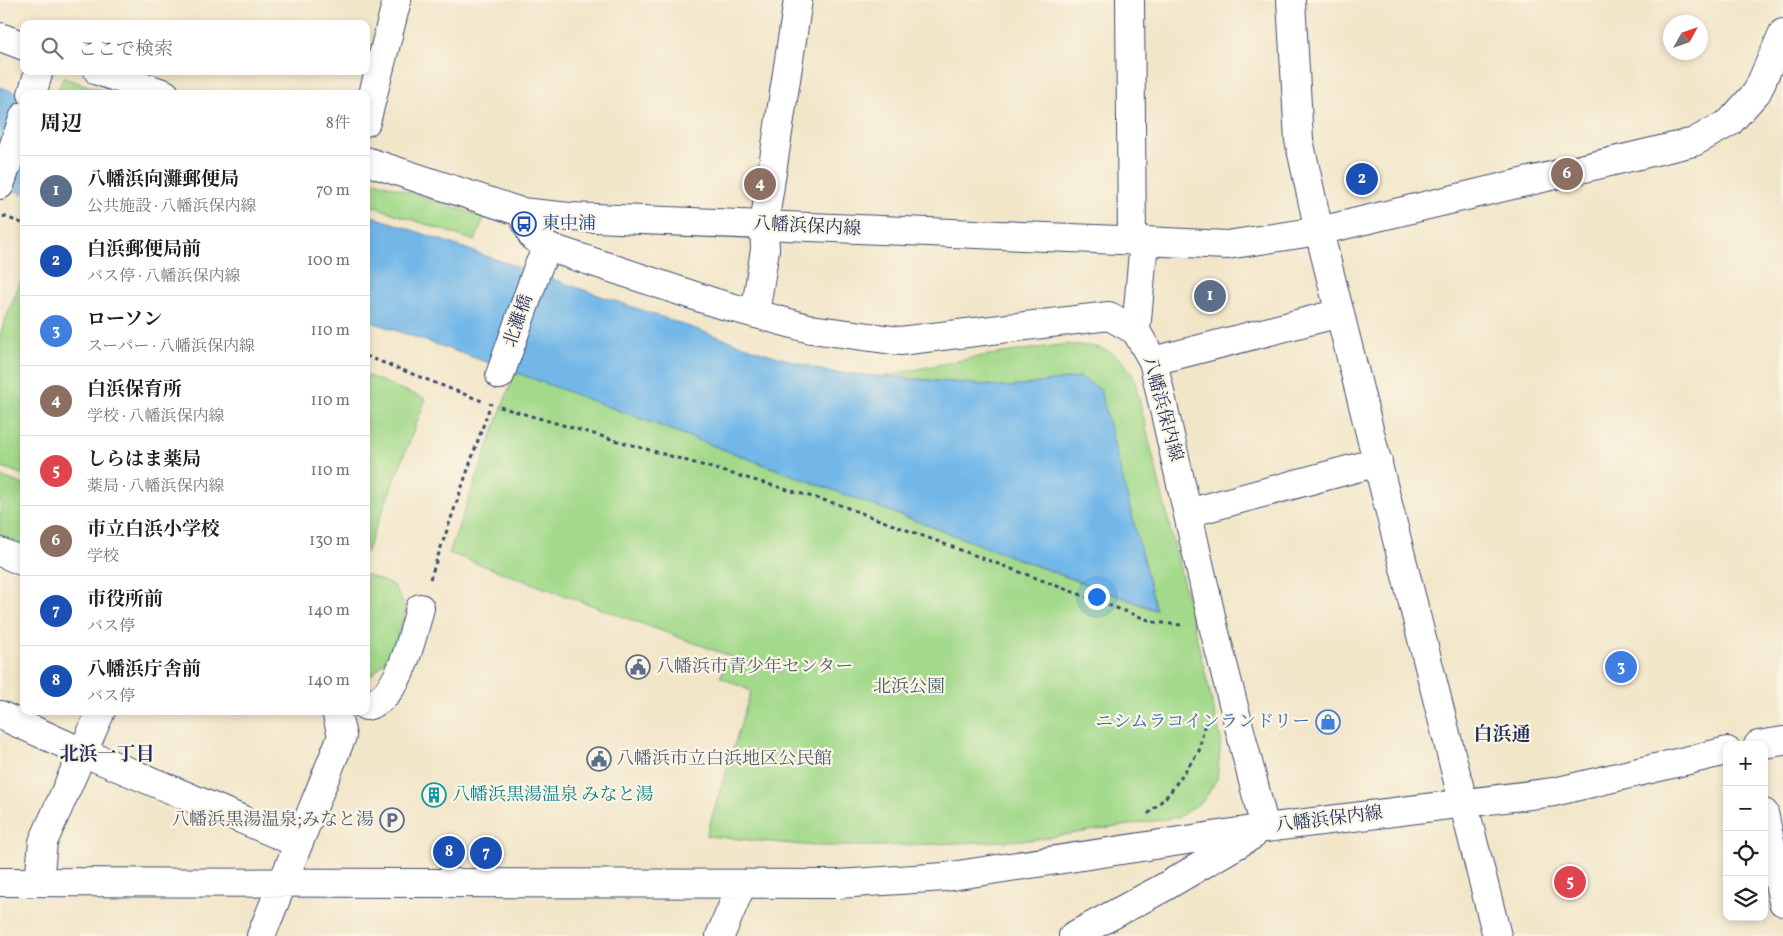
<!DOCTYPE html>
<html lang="ja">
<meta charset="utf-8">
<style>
body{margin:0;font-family:Vollkorn,"Noto Serif JP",serif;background:#f2f2f2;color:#202124}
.controls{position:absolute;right:15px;bottom:15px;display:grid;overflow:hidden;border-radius:10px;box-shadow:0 2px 8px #0003}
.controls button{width:45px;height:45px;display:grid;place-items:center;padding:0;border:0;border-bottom:1px solid #e0e0e0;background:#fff;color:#202124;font:25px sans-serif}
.compass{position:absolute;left:1663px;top:15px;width:45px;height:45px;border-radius:50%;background:#fff;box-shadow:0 2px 8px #0003;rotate:50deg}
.you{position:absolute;left:1096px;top:596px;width:18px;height:18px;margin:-12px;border:4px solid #fff;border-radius:50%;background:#1a73e8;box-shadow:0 0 0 8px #1a73e833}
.badge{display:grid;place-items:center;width:32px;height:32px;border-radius:50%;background:#c8321e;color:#fff;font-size:16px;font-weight:700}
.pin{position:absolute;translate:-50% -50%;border:2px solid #fff;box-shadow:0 1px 5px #0006}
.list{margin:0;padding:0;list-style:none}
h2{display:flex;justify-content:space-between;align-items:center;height:65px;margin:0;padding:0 20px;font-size:21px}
h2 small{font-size:16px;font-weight:400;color:#757577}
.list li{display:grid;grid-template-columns:32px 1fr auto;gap:15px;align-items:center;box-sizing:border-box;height:70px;padding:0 20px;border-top:1px solid #e0e0e0}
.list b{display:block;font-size:19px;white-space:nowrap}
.list p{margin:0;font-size:16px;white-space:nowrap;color:#757577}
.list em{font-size:16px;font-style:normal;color:#757577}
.icon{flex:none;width:28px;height:28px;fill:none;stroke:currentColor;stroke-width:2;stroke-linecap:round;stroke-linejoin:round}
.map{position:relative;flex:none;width:1783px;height:936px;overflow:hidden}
.search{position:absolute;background:#fff;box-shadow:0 2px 8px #0003;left:20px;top:20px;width:350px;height:55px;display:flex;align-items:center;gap:12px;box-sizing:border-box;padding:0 18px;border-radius:10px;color:#757577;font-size:19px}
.panel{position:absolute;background:#fff;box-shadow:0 2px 8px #0003;left:20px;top:90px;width:350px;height:625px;border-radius:10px}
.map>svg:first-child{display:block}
.green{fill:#a2d98a;stroke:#5e8474}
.water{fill:#72b7e8;stroke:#4673a3}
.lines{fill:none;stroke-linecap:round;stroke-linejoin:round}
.minor-casing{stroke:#3b4a6e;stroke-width:30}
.major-casing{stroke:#3b4a6e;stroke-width:30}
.path{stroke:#3b4a6e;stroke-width:3;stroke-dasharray:4 4;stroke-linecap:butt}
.minor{stroke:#fff;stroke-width:28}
.major{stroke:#fff;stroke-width:28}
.labels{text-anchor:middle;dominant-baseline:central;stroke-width:4.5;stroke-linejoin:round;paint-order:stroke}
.transit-label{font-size:18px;fill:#164399;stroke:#fcf5e5;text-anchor:start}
.street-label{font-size:18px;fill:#1b2f5e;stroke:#fcf5e5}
.service-label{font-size:18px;fill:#4e5e75;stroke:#fcf5e5;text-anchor:start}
.park-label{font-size:18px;fill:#3d5a69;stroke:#fcf5e5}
.shop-label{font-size:18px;fill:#366cbe;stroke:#fcf5e5;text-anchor:end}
.culture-label{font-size:18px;fill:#0d838f;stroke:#fcf5e5;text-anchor:start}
.neighbourhood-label{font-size:19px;font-weight:bold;fill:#1b2f5e;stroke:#fcf5e5}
</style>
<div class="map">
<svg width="1783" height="936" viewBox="0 0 1783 936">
<rect width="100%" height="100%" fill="#fcf5e5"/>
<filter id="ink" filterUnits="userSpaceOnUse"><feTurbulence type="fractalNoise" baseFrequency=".02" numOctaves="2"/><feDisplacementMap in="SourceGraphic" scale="10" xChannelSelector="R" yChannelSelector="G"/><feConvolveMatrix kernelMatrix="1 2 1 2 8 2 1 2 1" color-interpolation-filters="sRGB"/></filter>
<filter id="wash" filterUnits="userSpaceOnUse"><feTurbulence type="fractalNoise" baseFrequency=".0096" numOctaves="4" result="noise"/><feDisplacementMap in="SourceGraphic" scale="20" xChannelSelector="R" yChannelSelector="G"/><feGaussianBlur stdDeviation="1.12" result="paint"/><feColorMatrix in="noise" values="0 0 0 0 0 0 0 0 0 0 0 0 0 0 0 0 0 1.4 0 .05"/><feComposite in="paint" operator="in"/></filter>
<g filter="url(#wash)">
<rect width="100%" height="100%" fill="#f2e6c9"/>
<path class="green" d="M63,78H64L112,94H56Z
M366,178L484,217L475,241L366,204Z
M24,272V475L0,466V334Z
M1067,344C1101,347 1111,346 1133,374L1221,739L1217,779L1204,800L1179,817L1032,840L884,846H814L706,836L751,691L720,677L730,656L449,553L515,372L1155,610L1080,377L1011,387L884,376L982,356Z
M366,375L426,399L366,553Z
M0,476L24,485V546L0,535Z
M366,574L394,586L406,609C398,636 391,662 366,679Z"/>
<path class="water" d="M0,87L24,95V194L0,185Z
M366,214L756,350L828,372L1011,387L1080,377L1100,389L1156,610L515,372L366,320Z"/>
</g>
<g filter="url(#ink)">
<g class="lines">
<g class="minor-casing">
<path id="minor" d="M1130,0L1132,241
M1291,0L1299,140L1319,231L1497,936
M32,94L39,71
M366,122L397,0
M0,185L24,116
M521,212L533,237L548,247L716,303L811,329L900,341L1109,316L1136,331
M1144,241L1227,245L1319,231L1694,142L1730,122L1757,92L1783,33
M755,314L765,249L764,225L798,0
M1153,361L1340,313
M500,375L538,267L548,247
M1188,513L1378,462
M0,552L24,562
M366,706C400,699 412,637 420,608
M0,715L82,752L298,843
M1764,813L1783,902
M39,881L43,842L101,711
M0,882L838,884L945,877L1265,828
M261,936L342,736L336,711
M720,936L742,884
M1073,936L1161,889L1253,835"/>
</g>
<g class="major-casing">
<path id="major" d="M0,37L24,46
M98,71L165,94
M366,161L521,212L570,217L1144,241L1136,331L1153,361L1214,629L1265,828L1554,792L1727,751
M1758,745L1783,741"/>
</g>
<path class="path" d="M3,216L24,224
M366,356L482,401
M500,407L837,504L1154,622L1181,625
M430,579L491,403
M1148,814L1169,794L1199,751L1205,722"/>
<use href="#minor" class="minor"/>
<use href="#major" class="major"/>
</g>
</g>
<defs>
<g id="bus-ring" transform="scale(1.25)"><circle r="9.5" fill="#fcf5e5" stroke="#1a4fb4" stroke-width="1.5"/><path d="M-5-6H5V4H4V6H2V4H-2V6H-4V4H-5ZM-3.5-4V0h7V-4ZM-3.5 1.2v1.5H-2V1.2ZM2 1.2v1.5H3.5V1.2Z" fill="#1a4fb4"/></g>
<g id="civic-ring" transform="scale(1.25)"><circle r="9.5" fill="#fcf5e5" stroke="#5c6f8a" stroke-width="1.5"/><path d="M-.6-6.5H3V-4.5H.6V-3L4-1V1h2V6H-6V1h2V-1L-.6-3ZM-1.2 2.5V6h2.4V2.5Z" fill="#5c6f8a"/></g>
<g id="shop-ring" transform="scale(1.25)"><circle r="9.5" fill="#fcf5e5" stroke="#3f7fe0" stroke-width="1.5"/><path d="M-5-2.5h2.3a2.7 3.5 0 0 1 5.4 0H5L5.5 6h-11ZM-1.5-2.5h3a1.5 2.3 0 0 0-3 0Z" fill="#3f7fe0"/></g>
<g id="building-ring" transform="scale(1.25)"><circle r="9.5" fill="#fcf5e5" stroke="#0f9aa8" stroke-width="1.5"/><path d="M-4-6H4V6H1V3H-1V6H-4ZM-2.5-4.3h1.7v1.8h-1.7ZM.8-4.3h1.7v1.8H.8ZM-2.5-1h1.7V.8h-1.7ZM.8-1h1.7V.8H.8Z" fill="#0f9aa8"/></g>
<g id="parking-ring" transform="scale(1.25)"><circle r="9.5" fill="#fcf5e5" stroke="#5c6f8a" stroke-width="1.5"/><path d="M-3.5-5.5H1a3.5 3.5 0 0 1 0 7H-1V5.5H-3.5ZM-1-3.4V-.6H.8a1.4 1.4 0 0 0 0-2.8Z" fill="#5c6f8a"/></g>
</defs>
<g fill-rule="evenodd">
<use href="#bus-ring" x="524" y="224"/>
<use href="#civic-ring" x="638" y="667"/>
<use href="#shop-ring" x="1328" y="722"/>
<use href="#civic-ring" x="599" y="759"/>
<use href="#building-ring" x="434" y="795"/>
<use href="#parking-ring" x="392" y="820"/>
</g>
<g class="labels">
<g class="transit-label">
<text x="542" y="224">東中浦</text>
</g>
<g class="street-label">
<text transform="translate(807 227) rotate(3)">八幡浜保内線</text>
<text transform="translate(519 321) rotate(-71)">北灘橋</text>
<text transform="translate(1162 409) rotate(75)">八幡浜保内線</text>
<text transform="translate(1329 820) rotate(-7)">八幡浜保内線</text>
</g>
<g class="service-label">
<text x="656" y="667">八幡浜市青少年センター</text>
<text x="616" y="759">八幡浜市立白浜地区公民館</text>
<text x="374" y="820" text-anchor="end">八幡浜黒湯温泉;みなと湯</text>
</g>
<g class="park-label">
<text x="909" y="687">北浜公園</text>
</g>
<g class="shop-label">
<text x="1310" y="722">ニシムラコインランドリー</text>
</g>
<g class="culture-label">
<text x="452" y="795">八幡浜黒湯温泉 みなと湯</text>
</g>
<g class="neighbourhood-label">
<text x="1502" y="735">白浜通</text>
<text x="107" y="755">北浜一丁目</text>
</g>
</g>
</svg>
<div class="controls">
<button>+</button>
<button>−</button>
<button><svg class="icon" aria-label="locate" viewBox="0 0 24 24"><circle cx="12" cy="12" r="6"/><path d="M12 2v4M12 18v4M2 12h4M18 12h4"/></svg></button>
<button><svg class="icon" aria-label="layers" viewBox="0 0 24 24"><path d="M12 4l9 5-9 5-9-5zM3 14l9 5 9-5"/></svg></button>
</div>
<svg class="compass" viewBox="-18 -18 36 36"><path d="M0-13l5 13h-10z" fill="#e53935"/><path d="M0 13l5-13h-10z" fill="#757577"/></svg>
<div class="you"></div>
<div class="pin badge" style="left:1210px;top:296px;background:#5c6f8a">1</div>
<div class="pin badge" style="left:1362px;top:179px;background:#1a4fb4">2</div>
<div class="pin badge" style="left:1621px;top:667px;background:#3f7fe0">3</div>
<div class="pin badge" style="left:760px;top:184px;background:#8d6e63">4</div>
<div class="pin badge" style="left:1570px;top:882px;background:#e0444e">5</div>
<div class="pin badge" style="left:1567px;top:174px;background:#8d6e63">6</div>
<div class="pin badge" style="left:486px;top:853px;background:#1a4fb4">7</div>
<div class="pin badge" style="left:449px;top:852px;background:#1a4fb4">8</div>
<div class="search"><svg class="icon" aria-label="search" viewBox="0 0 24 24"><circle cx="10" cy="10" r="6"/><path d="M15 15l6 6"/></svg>ここで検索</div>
<section class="panel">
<h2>周辺<small>8件</small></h2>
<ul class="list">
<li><span class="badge" style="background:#5c6f8a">1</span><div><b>八幡浜向灘郵便局</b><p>公共施設 · 八幡浜保内線</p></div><em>70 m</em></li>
<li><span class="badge" style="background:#1a4fb4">2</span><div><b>白浜郵便局前</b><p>バス停 · 八幡浜保内線</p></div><em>100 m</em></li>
<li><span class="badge" style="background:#3f7fe0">3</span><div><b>ローソン</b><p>スーパー · 八幡浜保内線</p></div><em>110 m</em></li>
<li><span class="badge" style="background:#8d6e63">4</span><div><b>白浜保育所</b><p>学校 · 八幡浜保内線</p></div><em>110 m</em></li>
<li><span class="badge" style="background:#e0444e">5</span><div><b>しらはま薬局</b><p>薬局 · 八幡浜保内線</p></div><em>110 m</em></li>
<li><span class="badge" style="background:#8d6e63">6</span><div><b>市立白浜小学校</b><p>学校</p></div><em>130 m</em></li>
<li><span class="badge" style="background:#1a4fb4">7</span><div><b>市役所前</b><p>バス停</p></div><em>140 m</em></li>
<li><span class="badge" style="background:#1a4fb4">8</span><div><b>八幡浜庁舎前</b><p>バス停</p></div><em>140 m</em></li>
</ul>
</section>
</div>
